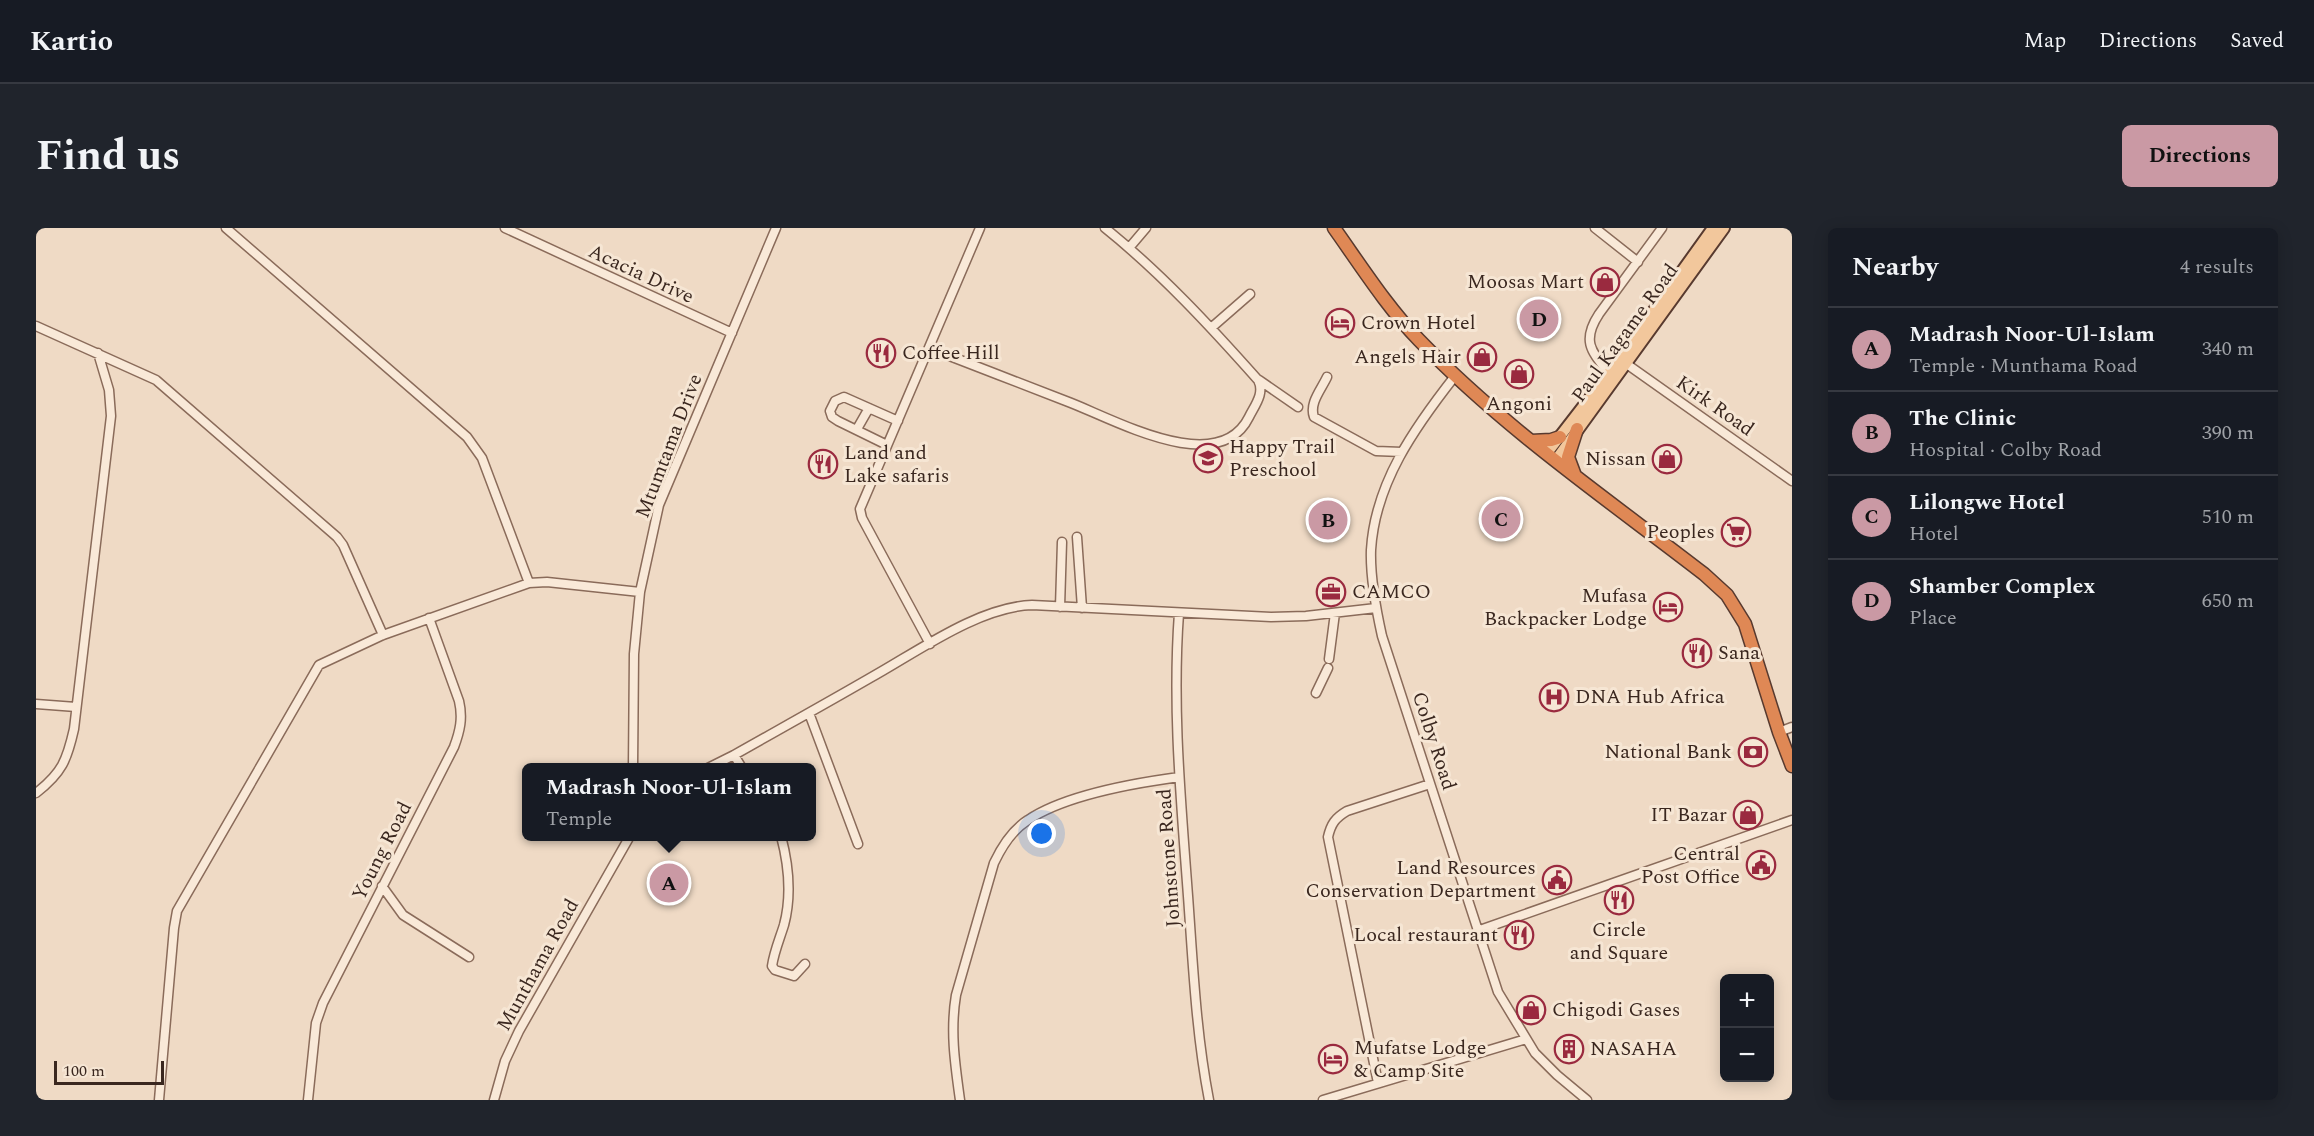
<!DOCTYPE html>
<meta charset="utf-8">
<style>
body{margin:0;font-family:Spectral,serif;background:#20242c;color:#f1f3f6}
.controls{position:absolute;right:18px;bottom:18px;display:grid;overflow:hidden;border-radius:9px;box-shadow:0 3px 15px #0003}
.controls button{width:54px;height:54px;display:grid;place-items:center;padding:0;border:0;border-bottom:2px solid #363941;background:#171b24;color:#f1f3f6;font:30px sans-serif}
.scale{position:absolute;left:18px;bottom:15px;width:110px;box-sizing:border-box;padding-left:6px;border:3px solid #3a271f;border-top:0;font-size:16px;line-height:21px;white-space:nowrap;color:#3a271f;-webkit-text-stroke:4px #f6e6d4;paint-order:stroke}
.you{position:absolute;left:1006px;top:606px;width:21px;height:21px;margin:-15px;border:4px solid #fff;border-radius:50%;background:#1a73e8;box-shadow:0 0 0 9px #1a73e833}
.badge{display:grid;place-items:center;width:39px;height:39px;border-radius:50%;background:#ca99a4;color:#111;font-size:20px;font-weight:700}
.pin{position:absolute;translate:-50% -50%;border:3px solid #fff;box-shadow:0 2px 6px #0006}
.popup{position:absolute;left:486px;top:535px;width:294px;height:78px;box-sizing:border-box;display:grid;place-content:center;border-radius:9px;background:#171b24;filter:drop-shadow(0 2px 4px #0005);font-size:20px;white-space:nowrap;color:#9ea1a6}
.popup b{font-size:22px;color:#f1f3f6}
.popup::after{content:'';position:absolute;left:50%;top:100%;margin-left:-12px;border:12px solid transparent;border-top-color:#171b24}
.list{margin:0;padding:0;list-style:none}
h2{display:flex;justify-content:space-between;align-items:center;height:78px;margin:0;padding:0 24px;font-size:26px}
h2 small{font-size:20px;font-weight:400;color:#9ea1a6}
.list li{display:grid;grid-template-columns:39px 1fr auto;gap:18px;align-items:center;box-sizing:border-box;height:84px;padding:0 24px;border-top:2px solid #363941}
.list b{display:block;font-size:22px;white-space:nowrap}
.list p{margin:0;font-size:20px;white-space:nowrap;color:#9ea1a6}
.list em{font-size:20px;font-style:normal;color:#9ea1a6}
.map{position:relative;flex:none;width:1756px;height:872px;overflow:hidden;border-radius:9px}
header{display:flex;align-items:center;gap:36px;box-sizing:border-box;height:84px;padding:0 30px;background:#171b24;border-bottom:2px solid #363941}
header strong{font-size:28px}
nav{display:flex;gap:33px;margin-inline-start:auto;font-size:21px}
.intro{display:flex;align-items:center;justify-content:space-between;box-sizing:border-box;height:144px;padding:0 36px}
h1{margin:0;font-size:42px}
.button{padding:15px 27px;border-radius:9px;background:#ca99a4;color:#111;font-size:21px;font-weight:700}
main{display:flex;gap:36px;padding:0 36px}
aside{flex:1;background:#171b24;border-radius:9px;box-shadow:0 3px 15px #0003}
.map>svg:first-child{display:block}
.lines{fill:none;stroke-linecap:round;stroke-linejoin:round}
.minor-casing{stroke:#8a6b5a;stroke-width:11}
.major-casing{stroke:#583a2f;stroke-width:14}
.highway-casing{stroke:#583a2f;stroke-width:15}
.minor{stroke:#f9e9d8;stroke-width:8}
.major{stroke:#f2c79c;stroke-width:10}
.highway{stroke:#df8855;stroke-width:12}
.labels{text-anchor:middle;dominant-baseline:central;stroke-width:6;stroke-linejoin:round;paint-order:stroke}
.street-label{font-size:20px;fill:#3a271f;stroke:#f6e6d4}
.poi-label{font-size:20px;fill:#3a271f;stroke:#f6e6d4;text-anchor:end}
</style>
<header>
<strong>Kartio</strong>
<nav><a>Map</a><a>Directions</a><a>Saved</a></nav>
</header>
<div class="intro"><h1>Find us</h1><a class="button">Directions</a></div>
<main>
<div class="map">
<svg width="1756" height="872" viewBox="0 0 1756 872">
<rect width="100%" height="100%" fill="#efdac5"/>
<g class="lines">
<g class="minor-casing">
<path id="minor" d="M190,0L431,209L446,230L493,355
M469,0L696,105
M1559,0L1602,34
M1093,20L1110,0
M0,98L120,152L301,309L307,317L347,407
M1175,100L1214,66
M893,120C939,138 984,155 1030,173C1074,189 1182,252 1213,189C1219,177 1229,165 1222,152C1174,98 1125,45 1069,0
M1585,132L1756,253
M1419,148C1379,199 1339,255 1335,322C1334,351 1340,381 1346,408L1462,764L1499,825L1521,847L1551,872
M1291,149C1285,162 1273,175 1278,189L1340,223L1366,224
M1576,149C1557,125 1544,115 1563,86L1626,0
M1223,152L1262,179
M821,201L833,180
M851,217L802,193L796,189L794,183L799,173L808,169L862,193
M1041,309L1046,380
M1024,379L1026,314
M1143,385C1136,480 1145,573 1152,668C1157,736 1160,805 1173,872
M894,416L826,290L824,281L944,0
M1293,431L1299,385
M1280,465L1292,440
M0,476L40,479
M773,485L822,616
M1743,504L1756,499
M698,527L706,540
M597,540L598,426L604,364L623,277L740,0
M672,540L698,527C744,501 789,476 834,450C881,424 942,379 996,377L1235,389L1270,388L1340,380
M0,565C26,545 31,532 38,501L75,188L73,162L62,125
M745,608C753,638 756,667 748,697C744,710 738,724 736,738L739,742L758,748L769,736
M346,658L367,687L433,729
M1441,703L1756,592
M1342,855L1292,609C1295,596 1299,590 1311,583L1394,556
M123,872L138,700L141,683L283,437L347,407L493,355L511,354L604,364
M272,872L280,795L287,775L418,519C424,503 427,490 423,473L393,390
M458,872L469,833L483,803L594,608
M924,872C919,836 914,803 920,767L958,635C966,618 976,602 992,592C1029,567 1099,555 1143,549
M1287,872L1490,811"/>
</g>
<g class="major-casing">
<path id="major" d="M1511,225L1573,145L1677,0
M1520,232L1688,0"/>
</g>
<g class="highway-casing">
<path id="highway" d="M1298,0C1325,38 1351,79 1383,112C1469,201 1571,271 1668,346L1691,367L1709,396L1743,504L1756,538
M1495,213L1515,212L1524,209
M1538,245L1532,229L1541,201"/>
</g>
<use href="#minor" class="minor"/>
<use href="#major" class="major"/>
<use href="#highway" class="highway"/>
</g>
<defs>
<g id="shop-ring" transform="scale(1.5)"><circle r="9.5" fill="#f6e6d4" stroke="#9a2a3f" stroke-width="1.5"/><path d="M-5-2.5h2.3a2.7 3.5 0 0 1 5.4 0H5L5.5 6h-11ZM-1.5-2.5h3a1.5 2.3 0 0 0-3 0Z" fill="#9a2a3f"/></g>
<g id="hotel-ring" transform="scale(1.5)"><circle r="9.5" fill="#f6e6d4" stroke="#9a2a3f" stroke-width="1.5"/><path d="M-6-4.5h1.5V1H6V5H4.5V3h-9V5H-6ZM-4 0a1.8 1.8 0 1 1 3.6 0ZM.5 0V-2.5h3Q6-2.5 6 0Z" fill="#9a2a3f"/></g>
<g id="restaurant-ring" transform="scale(1.5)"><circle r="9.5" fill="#f6e6d4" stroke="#9a2a3f" stroke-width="1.5"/><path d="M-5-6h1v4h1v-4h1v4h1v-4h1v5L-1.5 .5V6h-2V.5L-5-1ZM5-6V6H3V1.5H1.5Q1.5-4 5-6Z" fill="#9a2a3f"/></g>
<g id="school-ring" transform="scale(1.5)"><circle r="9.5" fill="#f6e6d4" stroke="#9a2a3f" stroke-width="1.5"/><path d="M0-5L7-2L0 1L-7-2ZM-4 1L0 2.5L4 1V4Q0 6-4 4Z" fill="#9a2a3f"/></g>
<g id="supermarket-ring" transform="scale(1.5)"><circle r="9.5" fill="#f6e6d4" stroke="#9a2a3f" stroke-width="1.5"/><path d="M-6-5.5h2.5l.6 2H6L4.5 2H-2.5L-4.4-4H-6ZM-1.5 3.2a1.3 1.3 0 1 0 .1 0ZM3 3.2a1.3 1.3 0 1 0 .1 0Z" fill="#9a2a3f"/></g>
<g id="office-ring" transform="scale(1.5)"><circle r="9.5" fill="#f6e6d4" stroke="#9a2a3f" stroke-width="1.5"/><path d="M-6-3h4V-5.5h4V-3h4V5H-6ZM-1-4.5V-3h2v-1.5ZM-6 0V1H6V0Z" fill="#9a2a3f"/></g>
<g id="hospital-ring" transform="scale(1.5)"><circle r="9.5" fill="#f6e6d4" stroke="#9a2a3f" stroke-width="1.5"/><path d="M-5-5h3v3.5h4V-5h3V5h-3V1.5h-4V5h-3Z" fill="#9a2a3f"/></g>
<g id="bank-ring" transform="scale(1.5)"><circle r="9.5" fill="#f6e6d4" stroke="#9a2a3f" stroke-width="1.5"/><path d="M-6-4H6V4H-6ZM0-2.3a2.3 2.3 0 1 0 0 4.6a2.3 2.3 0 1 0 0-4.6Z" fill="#9a2a3f"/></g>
<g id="civic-ring" transform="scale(1.5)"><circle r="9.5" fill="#f6e6d4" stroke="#9a2a3f" stroke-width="1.5"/><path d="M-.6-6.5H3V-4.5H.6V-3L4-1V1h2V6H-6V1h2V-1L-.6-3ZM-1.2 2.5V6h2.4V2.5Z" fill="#9a2a3f"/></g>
<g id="building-ring" transform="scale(1.5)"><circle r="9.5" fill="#f6e6d4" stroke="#9a2a3f" stroke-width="1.5"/><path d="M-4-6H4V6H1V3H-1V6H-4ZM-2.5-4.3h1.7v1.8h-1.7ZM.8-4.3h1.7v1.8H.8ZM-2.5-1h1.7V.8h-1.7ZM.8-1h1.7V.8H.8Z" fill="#9a2a3f"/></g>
</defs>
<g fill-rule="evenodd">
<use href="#shop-ring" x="1569" y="54"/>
<use href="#hotel-ring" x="1304" y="95"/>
<use href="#restaurant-ring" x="845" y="125"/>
<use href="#shop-ring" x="1446" y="129"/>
<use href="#shop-ring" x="1483" y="146"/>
<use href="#school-ring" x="1172" y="230"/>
<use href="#shop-ring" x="1631" y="231"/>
<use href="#restaurant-ring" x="787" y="236"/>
<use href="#supermarket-ring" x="1700" y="304"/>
<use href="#office-ring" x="1295" y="364"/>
<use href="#hotel-ring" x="1632" y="379"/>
<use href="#restaurant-ring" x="1661" y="425"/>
<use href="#hospital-ring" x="1518" y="469"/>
<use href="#bank-ring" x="1717" y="524"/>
<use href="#shop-ring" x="1712" y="587"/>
<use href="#civic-ring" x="1725" y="637"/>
<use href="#civic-ring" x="1521" y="652"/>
<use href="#restaurant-ring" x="1583" y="672"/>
<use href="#restaurant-ring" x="1483" y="707"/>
<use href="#shop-ring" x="1495" y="782"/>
<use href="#building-ring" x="1533" y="821"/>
<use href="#hotel-ring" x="1297" y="831"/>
</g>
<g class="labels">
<g class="street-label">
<text transform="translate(605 46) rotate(25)">Acacia Drive</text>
<text transform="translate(1589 105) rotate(-54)">Paul Kagame Road</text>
<text transform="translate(1679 178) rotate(35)">Kirk Road</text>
<text transform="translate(633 218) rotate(-69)">Mtumtama Drive</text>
<text transform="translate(1398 513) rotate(72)">Colby Road</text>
<text transform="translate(346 623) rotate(-63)">Young Road</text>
<text transform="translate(1133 630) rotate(-94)">Johnstone Road</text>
<text transform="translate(502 737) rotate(-61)">Munthama Road</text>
</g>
<g class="poi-label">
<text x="1548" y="54">Moosas Mart</text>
<text x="1325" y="95" text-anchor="start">Crown Hotel</text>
<text x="866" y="125" text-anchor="start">Coffee Hill</text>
<text x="1425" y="129">Angels Hair</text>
<text x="1483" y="176" text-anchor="middle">Angoni</text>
<text x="1193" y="219" text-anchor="start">Happy Trail<tspan x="1193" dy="23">Preschool</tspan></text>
<text x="808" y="225" text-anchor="start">Land and<tspan x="808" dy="23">Lake safaris</tspan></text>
<text x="1610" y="231">Nissan</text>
<text x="1679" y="304">Peoples</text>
<text x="1316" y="364" text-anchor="start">CAMCO</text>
<text x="1611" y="368">Mufasa<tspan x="1611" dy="23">Backpacker Lodge</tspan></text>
<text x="1682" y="425" text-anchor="start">Sana</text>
<text x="1539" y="469" text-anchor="start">DNA Hub Africa</text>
<text x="1696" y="524">National Bank</text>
<text x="1691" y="587">IT Bazar</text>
<text x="1704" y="626">Central<tspan x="1704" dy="23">Post Office</tspan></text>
<text x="1500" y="640">Land Resources<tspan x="1500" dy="23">Conservation Department</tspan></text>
<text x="1583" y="702" text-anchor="middle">Circle<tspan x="1583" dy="23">and Square</tspan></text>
<text x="1462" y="707">Local restaurant</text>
<text x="1516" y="782" text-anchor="start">Chigodi Gases</text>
<text x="1318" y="820" text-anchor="start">Mufatse Lodge<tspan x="1318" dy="23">&amp; Camp Site</tspan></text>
<text x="1554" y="821" text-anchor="start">NASAHA</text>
</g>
</g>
</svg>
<div class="controls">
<button>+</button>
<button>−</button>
</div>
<div class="scale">100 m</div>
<div class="you"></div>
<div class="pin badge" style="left:633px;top:655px">A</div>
<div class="popup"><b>Madrash Noor-Ul-Islam</b>Temple</div>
<div class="pin badge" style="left:1292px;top:292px">B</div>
<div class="pin badge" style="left:1465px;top:291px">C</div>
<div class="pin badge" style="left:1503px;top:91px">D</div>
</div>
<aside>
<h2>Nearby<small>4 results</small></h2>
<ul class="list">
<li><span class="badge">A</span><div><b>Madrash Noor-Ul-Islam</b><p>Temple · Munthama Road</p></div><em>340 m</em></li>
<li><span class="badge">B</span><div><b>The Clinic</b><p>Hospital · Colby Road</p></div><em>390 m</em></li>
<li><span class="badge">C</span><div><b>Lilongwe Hotel</b><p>Hotel</p></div><em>510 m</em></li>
<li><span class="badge">D</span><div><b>Shamber Complex</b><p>Place</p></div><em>650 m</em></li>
</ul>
</aside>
</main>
